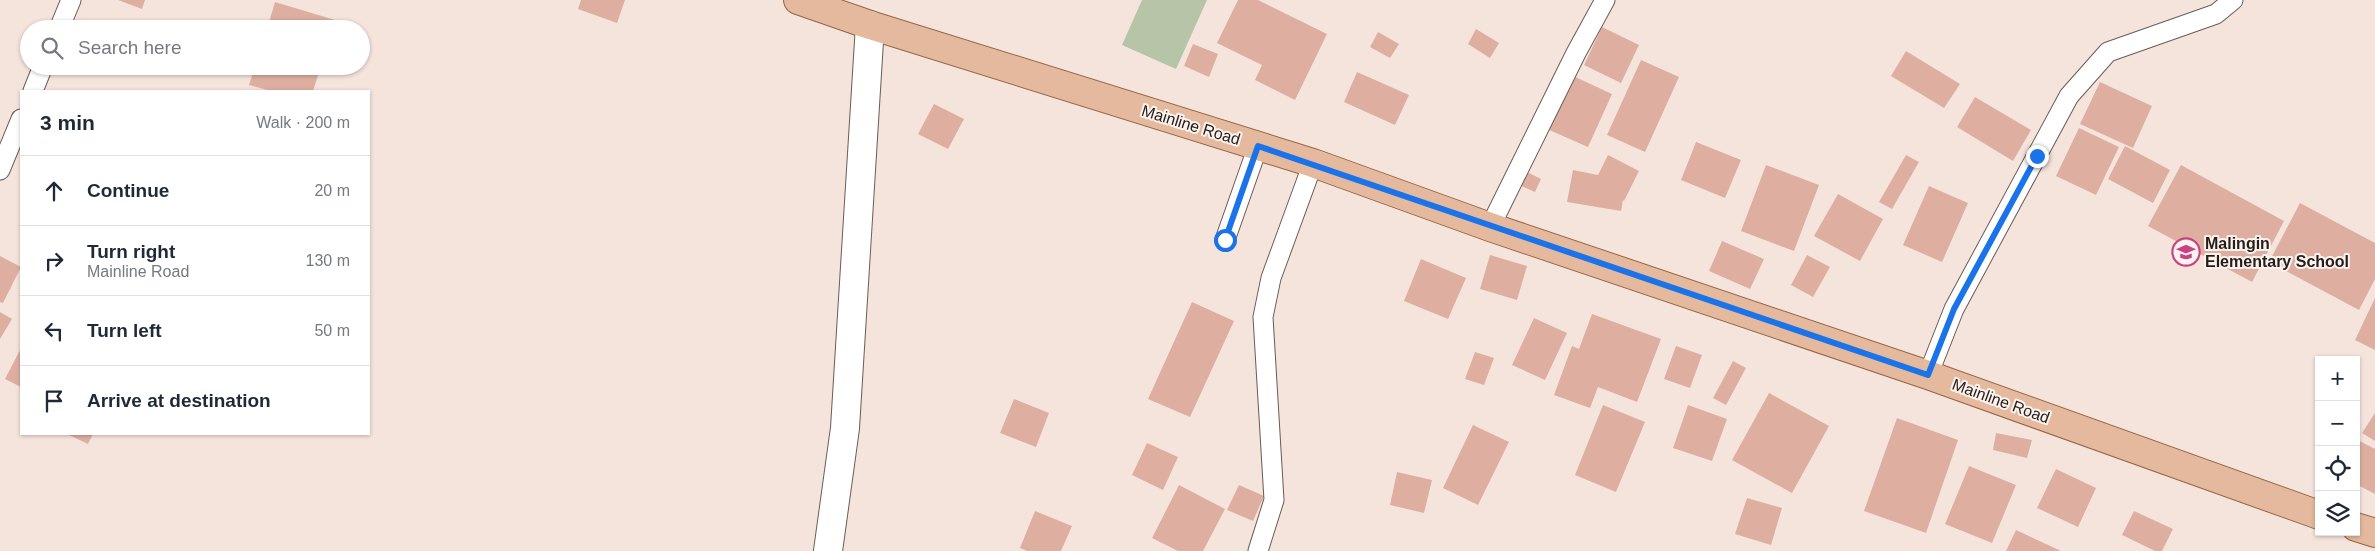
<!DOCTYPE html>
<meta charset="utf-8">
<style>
body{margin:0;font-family:Arial,sans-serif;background:#f2f2f3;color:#1f2937}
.controls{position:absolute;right:15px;bottom:15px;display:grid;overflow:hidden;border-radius:0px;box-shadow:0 1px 4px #0004}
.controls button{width:45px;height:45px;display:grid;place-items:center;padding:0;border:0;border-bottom:1px solid #e0e1e3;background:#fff;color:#1f2937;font:25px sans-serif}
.stop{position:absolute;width:15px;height:15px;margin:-11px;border:4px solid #1a73e8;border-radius:50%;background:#fff}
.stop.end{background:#1a73e8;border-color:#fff;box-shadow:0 1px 5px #0008}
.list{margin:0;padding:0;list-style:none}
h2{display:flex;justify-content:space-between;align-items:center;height:65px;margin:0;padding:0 20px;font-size:21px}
h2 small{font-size:16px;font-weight:400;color:#747a83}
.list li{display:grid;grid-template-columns:32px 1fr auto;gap:15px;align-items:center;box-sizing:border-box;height:70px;padding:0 20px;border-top:1px solid #e0e1e3}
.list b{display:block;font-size:19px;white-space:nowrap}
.list p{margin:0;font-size:16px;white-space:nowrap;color:#747a83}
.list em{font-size:16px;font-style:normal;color:#747a83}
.icon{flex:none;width:28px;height:28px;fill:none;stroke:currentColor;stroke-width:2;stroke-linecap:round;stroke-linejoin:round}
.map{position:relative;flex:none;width:2375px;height:551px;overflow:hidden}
.search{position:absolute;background:#fff;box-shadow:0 1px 4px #0004;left:20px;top:20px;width:350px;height:55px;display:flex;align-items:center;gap:12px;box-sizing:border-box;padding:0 18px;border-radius:28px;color:#747a83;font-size:19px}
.panel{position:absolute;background:#fff;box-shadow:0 1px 4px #0004;left:20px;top:90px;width:350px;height:345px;border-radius:0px}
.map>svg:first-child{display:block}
.grass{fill:#b6c5a8}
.building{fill:#deafa1}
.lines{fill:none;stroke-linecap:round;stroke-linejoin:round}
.lane-casing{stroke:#6a5c55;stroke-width:21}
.street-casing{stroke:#6a5c55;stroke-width:30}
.primary-casing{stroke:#956545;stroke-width:30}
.lane{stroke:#fff;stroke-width:19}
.street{stroke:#fff;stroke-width:28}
.primary{stroke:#e4b99d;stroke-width:28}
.route{stroke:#1a73e8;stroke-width:6}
.labels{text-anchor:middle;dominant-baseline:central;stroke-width:4;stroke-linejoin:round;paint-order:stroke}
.street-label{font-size:16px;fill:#231e1b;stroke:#fdf3ee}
.poi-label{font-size:16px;font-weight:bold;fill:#231e1b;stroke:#fdf3ee;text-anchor:start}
</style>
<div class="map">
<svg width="2375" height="551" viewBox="0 0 2375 551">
<rect width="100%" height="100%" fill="#f5e4dc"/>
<path class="grass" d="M1142,0H1207L1176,69L1122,45Z"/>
<path class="building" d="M118,0H145L142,9Z
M581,0H625L617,23L578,9Z
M1238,0H1258L1327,34L1295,100L1255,80L1262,65L1217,43Z
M275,2L335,20L333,29H267Z
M1602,27L1639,45L1621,83L1584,65Z
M1476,29L1499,43L1490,58L1468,44Z
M1378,32L1399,44L1390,58L1370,47Z
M1193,44L1218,54L1209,77L1184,66Z
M1906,51L1960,84L1944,108L1891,76Z
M1641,60L1679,77L1645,152L1607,135Z
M255,66H321L313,91H271L249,85Z
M1357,72L1409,95L1395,125L1344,102Z
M1571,75L1612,94L1588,147L1547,129Z
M2100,82L2152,106L2133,148L2080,124Z
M1975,97L2031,130L2013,161L1957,127Z
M934,104L964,119L948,149L918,134Z
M2079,128L2119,147L2096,195L2056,176Z
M1696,142L1741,160L1725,198L1681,180Z
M2125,146L2170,170L2153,203L2108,179Z
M1608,155L1639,171L1624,201L1623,200L1621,211L1567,202L1573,170L1598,175Z
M1906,155L1919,162L1892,209L1879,202Z
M1766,165L1819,185L1794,251L1741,231Z
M2181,165L2284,221L2252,282L2148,226Z
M1525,171L1541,179L1535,192L1519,185Z
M1929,186L1968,203L1942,262L1903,245Z
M1838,194L1883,219L1860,261L1814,236Z
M2300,203L2375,243V279L2359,310L2269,262Z
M1722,241L1764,259L1750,289L1709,271Z
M1490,255L1527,266L1517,300L1480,289Z
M1807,255L1830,267L1813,297L1791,285Z
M0,256L21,267L3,303L0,302Z
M1421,259L1466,278L1448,319L1404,301Z
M2375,298V350L2355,340Z
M1192,302L1234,321L1190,417L1148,399Z
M0,312L12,319L0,339Z
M1592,314L1661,339L1637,402L1598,387L1590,408L1554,395L1572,346L1579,349Z
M1534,318L1567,333L1545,380L1512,365Z
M1676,346L1702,355L1690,388L1664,379Z
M20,350L21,351V387L5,379Z
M1475,352L1494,358L1484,385L1465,379Z
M1733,361L1746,368L1726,405L1713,398Z
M1769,393L1829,426L1792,493L1732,460Z
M1014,399L1049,413L1036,447L1000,433Z
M1603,405L1645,422L1616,492L1575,475Z
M1688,405L1727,419L1712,461L1673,448Z
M2375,413V441L2362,433Z
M1897,418L1958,440L1926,533L1864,511Z
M1473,425L1509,442L1478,505L1443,488Z
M1996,433L2032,440L2027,458L1993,450Z
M67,434H93L88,444Z
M2356,439L2375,449V494L2356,484Z
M1147,443L1178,457L1163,490L1132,475Z
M1969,466L2016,485L1992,543L1945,524Z
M2056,469L2096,488L2078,527L2037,508Z
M1397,472L1432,480L1424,513L1390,505Z
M1179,485L1225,509L1203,551H1178L1152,538Z
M1239,485L1264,496L1253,521L1227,510Z
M1747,498L1782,508L1771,545L1735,534Z
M1035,511L1072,526L1061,551H1027L1020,548Z
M2134,511L2173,529L2162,551H2155L2122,535Z
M2016,530L2061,551H2006Z"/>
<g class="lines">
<g class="lane-casing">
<path id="lane" d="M59,29L71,0
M33,91L43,66
M0,170L21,119
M1490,227L1576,53L1605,0
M1225,240L1258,146
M1928,375L1954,309L2069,96L2108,52L2216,14L2233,0
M1258,551L1274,500L1263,317L1271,278L1313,163"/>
</g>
<g class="street-casing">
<path id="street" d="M828,551L845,428L870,25"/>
</g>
<g class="primary-casing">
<path id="primary" d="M798,0L870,25L1313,163L1490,227L1928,375L2319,515
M2356,527L2375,533"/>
</g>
<use href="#lane" class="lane"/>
<use href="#street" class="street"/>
<use href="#primary" class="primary"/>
</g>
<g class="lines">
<path class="route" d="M1225,240L1258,146L1928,375L1954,309L2037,156"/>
</g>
<defs>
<g id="school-ring" transform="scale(1.4375)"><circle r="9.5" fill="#fdf3ee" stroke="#c84384" stroke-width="1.5"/><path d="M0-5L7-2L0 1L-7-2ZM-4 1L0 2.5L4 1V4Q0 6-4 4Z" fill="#c84384"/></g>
</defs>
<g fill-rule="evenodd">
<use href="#school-ring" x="2186" y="252"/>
</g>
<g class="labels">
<g class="street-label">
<text transform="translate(1191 125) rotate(17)">Mainline Road</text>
<text transform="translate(2001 401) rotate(20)">Mainline Road</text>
</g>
<g class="poi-label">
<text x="2205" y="243">Malingin<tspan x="2205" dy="18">Elementary School</tspan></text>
</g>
</g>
</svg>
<div class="controls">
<button>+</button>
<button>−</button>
<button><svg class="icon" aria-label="locate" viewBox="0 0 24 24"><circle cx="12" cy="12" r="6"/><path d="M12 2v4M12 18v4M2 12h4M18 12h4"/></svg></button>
<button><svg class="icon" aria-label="layers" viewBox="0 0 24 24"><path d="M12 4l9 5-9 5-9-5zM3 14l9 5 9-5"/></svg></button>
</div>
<div class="stop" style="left:1225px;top:240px"></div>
<div class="stop end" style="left:2037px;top:156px"></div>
<div class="search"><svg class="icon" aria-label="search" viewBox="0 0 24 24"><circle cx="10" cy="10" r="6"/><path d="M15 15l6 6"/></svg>Search here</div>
<section class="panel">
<h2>3 min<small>Walk · 200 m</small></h2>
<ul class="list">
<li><svg class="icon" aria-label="ahead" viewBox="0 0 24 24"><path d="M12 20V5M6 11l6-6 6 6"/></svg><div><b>Continue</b></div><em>20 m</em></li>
<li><svg class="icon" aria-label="right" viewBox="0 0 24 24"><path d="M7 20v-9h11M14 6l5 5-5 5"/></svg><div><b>Turn right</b><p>Mainline Road</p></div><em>130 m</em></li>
<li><svg class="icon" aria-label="left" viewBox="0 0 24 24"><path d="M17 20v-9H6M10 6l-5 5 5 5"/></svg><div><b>Turn left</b></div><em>50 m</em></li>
<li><svg class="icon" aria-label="arrive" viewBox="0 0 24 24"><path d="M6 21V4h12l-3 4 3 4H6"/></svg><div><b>Arrive at destination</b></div></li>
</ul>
</section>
</div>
